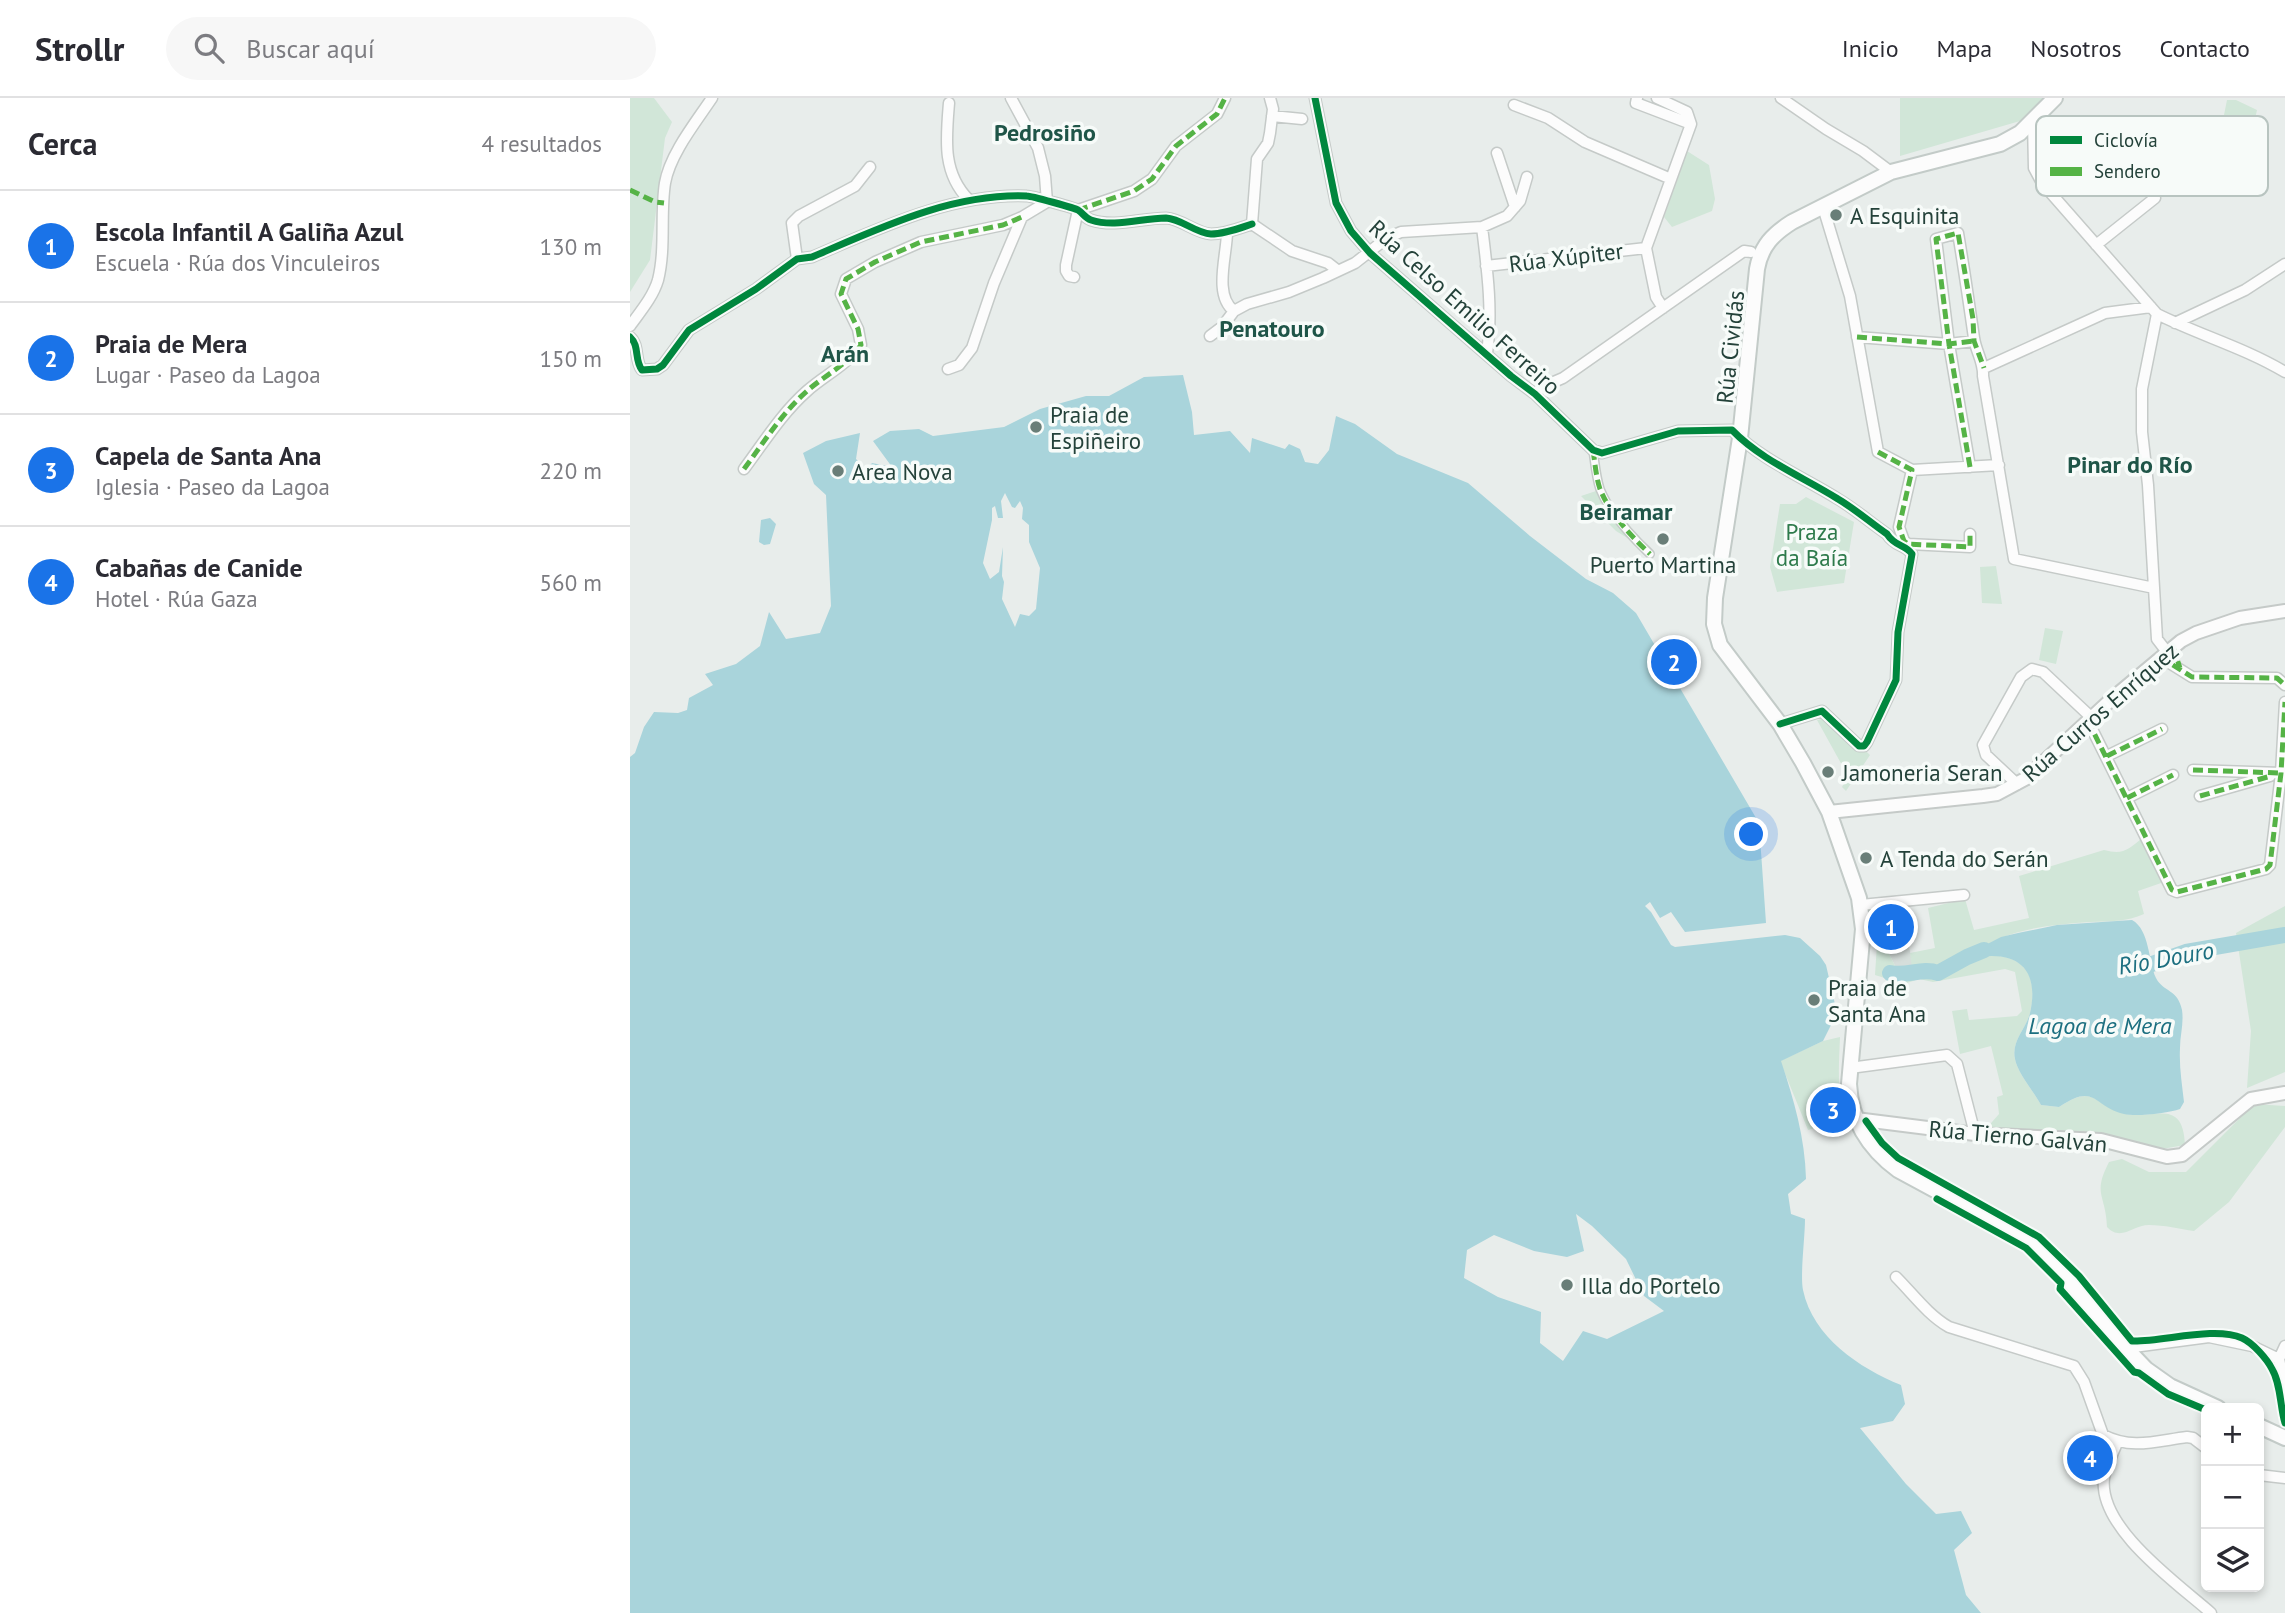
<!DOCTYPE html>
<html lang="es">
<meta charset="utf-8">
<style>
body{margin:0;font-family:"PT Sans",sans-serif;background:#f7f7f7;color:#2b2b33}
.controls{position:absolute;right:21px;bottom:21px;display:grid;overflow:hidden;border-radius:10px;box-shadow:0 4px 10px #0003}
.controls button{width:63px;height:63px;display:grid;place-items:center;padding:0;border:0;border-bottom:2px solid #e1e1e2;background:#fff;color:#2b2b33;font:35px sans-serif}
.you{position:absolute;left:1122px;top:737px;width:24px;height:24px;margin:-18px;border:5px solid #fff;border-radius:50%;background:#1a73e8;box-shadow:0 0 0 10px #1a73e833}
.badge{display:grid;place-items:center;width:46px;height:46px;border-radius:50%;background:#1a73e8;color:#fff;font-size:23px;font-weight:700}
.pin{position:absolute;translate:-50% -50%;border:4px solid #fff;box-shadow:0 2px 7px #0006}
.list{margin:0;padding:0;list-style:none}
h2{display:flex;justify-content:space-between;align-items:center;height:91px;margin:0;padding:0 28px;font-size:30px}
h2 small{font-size:23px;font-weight:400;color:#7c7c81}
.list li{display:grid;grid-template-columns:46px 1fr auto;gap:21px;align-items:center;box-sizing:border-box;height:112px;padding:0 28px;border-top:2px solid #e1e1e2}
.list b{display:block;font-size:26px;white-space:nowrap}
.list p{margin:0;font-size:23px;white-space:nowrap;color:#7c7c81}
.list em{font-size:23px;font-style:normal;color:#7c7c81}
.icon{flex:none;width:38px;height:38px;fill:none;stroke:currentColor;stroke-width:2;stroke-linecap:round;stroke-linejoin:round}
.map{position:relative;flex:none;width:1655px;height:1515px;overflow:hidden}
header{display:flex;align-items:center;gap:42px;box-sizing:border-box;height:98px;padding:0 35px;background:#fff;border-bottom:2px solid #e1e1e2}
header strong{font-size:33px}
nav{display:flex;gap:38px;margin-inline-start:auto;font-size:24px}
.search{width:490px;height:63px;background:#f7f7f7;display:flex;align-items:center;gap:18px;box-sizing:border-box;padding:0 24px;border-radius:38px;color:#7c7c81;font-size:26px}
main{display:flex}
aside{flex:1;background:#fff}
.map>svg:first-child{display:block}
.built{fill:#d6dedb}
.green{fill:#d1e6d8}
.water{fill:#a9d4db;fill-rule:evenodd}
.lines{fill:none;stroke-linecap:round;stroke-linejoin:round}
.river{stroke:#a9d4db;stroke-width:16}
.pedestrian-casing{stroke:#c5cac8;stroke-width:10}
.minor-casing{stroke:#c5cac8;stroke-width:13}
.tertiary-casing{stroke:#c5cac8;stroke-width:16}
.secondary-casing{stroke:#c3cbc8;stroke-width:18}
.pedestrian{stroke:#fcfcfc;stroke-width:7}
.minor{stroke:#fcfcfc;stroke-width:10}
.tertiary{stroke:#fcfcfc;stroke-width:12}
.secondary{stroke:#fcfcfc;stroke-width:14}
.quiet{stroke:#55b346;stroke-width:5;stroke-dasharray:10 5;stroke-linecap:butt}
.cycleway-casing{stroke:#f7fbf9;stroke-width:11}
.cycleway{stroke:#00873e;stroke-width:7}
.poi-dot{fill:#697e78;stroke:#f7fbf9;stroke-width:2.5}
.labels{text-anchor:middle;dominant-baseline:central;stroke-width:7;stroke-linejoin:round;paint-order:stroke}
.poi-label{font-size:23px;fill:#24423a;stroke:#f7fbf9;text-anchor:start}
.street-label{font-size:23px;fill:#24423a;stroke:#f7fbf9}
.park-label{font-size:23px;fill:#2d7a4b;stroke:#f7fbf9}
.neighbourhood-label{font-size:24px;font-weight:bold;fill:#1f5548;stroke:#f7fbf9}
.water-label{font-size:24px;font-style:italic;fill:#1c6f80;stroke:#f7fbf9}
.key{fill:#f7fbf9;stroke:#b8c4c0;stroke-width:2}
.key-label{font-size:19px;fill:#24423a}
</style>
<header>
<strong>Strollr</strong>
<div class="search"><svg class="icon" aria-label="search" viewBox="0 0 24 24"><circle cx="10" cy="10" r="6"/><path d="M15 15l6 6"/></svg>Buscar aquí</div>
<nav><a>Inicio</a><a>Mapa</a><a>Nosotros</a><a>Contacto</a></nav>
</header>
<main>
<aside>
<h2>Cerca<small>4 resultados</small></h2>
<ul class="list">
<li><span class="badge">1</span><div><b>Escola Infantil A Galiña Azul</b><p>Escuela · Rúa dos Vinculeiros</p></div><em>130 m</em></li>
<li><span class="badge">2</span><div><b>Praia de Mera</b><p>Lugar · Paseo da Lagoa</p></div><em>150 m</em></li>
<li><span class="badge">3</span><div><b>Capela de Santa Ana</b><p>Iglesia · Paseo da Lagoa</p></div><em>220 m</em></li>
<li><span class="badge">4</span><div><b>Cabañas de Canide</b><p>Hotel · Rúa Gaza</p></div><em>560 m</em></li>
</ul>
</aside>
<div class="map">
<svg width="1655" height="1515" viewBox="0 0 1655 1515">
<rect width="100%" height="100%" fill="#e8edeb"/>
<path class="built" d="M1272,810L1283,870H1266L1254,845L1247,846L1245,813Z"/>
<path class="green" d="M0,0H24L42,24L35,40L20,162L0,194Z
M1270,0H1413L1390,23L1270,58Z
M1597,2H1606L1627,12L1624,25L1606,35L1597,33L1593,22Z
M1057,53L1079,67L1085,101L1082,113L1042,129L1034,119Z
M966,393L979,417L999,441L986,433L951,398Z
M1176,399L1224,424L1214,485L1147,494L1140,469L1150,406H1166Z
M1366,468L1372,506L1352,505L1350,469Z
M1415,530L1433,533L1426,566L1409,562Z
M1200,619L1240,657L1216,693L1212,689L1218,678L1187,622Z
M1512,740L1534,784L1508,793L1514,816C1497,824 1479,823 1460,824C1418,827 1371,831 1338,860C1382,851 1412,866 1400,915C1396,931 1381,943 1385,961C1387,974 1404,994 1411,1007L1429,1009C1465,985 1462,1006 1493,1015C1521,1024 1553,997 1555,1047L1520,1053L1355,1032L1369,1016L1367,999L1373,997L1361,948L1330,956L1322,913L1337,911L1339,922L1387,918L1392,913L1385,874L1375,871L1303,884L1289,881L1274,886L1245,877L1247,846L1254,845L1266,870H1282L1280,855L1305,850L1298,810L1335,801L1344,832L1399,820L1389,778L1474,752C1493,757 1498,752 1512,740Z
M1655,808V974L1617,990L1621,933L1606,835Z
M1210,939C1209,968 1206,994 1217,1021L1178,1032L1150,963L1193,943Z
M1624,1006L1655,1008V1029L1599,1104L1564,1133C1550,1131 1534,1127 1519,1127C1503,1127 1491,1144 1477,1129C1476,1096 1462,1097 1479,1064L1492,1061L1519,1074H1556Z"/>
<path class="water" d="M553,277L562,314L564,337L600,333L620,355L622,340L655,351L659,346L670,351L675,364L688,366L699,352L706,318L725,326L767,356L838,385L900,438L956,481L983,495L1006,515L1129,725L1136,825L1055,834L1041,814L1030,820L1020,804L1015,808L1021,814L1041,847L1045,849L1155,837L1170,840L1190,858L1196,867L1207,915L1193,943L1151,963C1164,1002 1175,1040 1176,1081L1158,1096L1161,1116L1175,1121C1175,1139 1170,1177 1173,1192C1183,1239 1229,1270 1271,1287L1275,1306L1263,1323L1230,1330L1276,1386L1306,1416L1331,1413L1342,1435L1324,1452L1336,1497L1351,1515H0V659L5,655L14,629L24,614L48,615L57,612L59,600L83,587L75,576L106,566L130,548L139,514L156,541L190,535L201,508L196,397L184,386L173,355L196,343L230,335L226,361L237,371L242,365L262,369L243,343L260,333L289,331L303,338L374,329L410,311L456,298H479L514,279ZM375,395L382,409L385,410L390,403L393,410L392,421L399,427V444L410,470L406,511L399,518L390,516L385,529L372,501L374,484L372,478L373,449L369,474L360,481L353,465L362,422V410L365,408L368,420H373L371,403ZM946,1116L962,1128L996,1161L1014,1198L1034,1213L977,1241L953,1233L933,1263L910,1245L911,1214L868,1199L834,1180L837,1152L864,1137L904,1153L937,1159L954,1153Z
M140,420L146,426L140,446L134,447L129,444L131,422Z
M1502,822C1520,832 1518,863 1526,880C1533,894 1548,891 1552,912C1554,926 1550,937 1550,950C1549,968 1552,986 1554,1004L1550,1011C1538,1015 1507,1019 1494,1016C1462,1008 1466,984 1429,1009L1411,1007C1404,994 1387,974 1385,961C1381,943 1396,931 1400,915C1411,866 1382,851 1338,861L1336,857L1371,839L1388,835L1427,827Z"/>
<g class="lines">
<path class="river" d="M1504,869L1522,866L1556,854L1655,837
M1260,875C1277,879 1292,869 1308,875L1337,859L1354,852"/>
<g class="pedestrian-casing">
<path id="pedestrian" d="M963,352C965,365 966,379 970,391C980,416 1001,438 1020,456"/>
</g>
<g class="minor-casing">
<path id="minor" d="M381,0L408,50L415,78L417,104
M685,0L706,105L721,133L740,155L881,278L905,296L963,352L972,355L1048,333L1102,332C1131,362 1173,379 1208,401C1225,411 1241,425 1257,436C1265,449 1275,446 1282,456L1268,534L1266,582L1237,644L1234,648H1229L1192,613L1150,626
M1007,0L1006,5L1061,26
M1027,0L1057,14L1061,26L1016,150L1026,199L1033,210
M1151,0L1196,31L1233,53L1261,74
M319,5C316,41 312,75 339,102
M884,7L918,20L955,44L1041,81
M642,18L672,21
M1403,23L1404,70L1412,85L1527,216L1512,291V334L1518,387L1527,541L1537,554
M867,55L885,109
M1193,109L1220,198L1248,354L1282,372L1269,429L1274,443L1278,446L1340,449V436
M448,112L504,93L522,81L546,48L587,16L595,0
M622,126L627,61L638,45L640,35L643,11L640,0
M622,126L662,153L698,165L707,172
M852,129C857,170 863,213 857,255
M597,134C597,157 583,197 604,213
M1466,147L1525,100
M167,161L162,125L169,118L225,88L240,69
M856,168L1016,150
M444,179L439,178L436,173V167L448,112
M1527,216C1569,237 1615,250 1655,274
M1545,225L1615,192L1655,166
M0,228C10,214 23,199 28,182C36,150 30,116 35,85C40,56 66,24 82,0
M580,238L592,229L604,213L617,206L659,194L693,180L725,165L757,140L771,134L852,129L877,118L890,103L897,79
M0,239C10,248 4,262 12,272L27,271L33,267L59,232L126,191L167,161L182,159C250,130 322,95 397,98C401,98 445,110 448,112C453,115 455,120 461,122C485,130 511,120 536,120C552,121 565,135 581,136C595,136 610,130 622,126
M1227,239L1319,246L1344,243
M1354,270L1475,215L1521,209
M318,271L329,267L342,250L364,185L392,119L417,104
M905,296L912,289L933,280L1114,153L1121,154
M1340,369L1319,246L1306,141L1328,135C1334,170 1339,205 1344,240C1346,254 1354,264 1353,278L1384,461L1524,490
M114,371C134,344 152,315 177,293C195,277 217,267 231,247L228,231L211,196L216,181L245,164L291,144L373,127L392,119
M1282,372L1369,367
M1530,559L1562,579L1647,580L1655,587
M1458,623L1542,792L1547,794L1636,771L1640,767L1651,675L1655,604
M1477,658L1532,631
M1563,672L1651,675
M1387,686L1356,657L1353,647L1391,579L1402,571L1413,574L1462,620
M1570,698L1640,678
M1497,700L1543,677
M1231,807L1334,797
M1220,970L1317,957L1327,966L1345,1036
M1266,1179C1283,1196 1298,1217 1319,1229L1444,1268L1454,1284L1473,1337C1502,1352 1526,1343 1557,1339L1563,1340L1576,1350
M1655,1248L1649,1261L1655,1290
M1496,1250L1579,1239L1622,1248L1649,1261
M1487,1345C1483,1355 1476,1369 1474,1380C1468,1430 1547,1485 1581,1515
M1629,1377L1655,1380"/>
</g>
<g class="tertiary-casing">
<path id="tertiary" d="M1199,714L1353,698L1367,696L1395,681L1484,599L1551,543L1566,535L1610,520L1655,513
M1226,1021L1345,1036L1471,1042L1537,1059L1552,1057L1621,1001L1655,995"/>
</g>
<g class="secondary-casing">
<path id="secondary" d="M1425,0L1390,35L1370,46L1261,74L1162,124C1143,136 1131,148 1127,171L1110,340L1085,500L1084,526L1090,547L1150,626L1173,665L1199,714L1229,800L1233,831L1219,986C1221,1023 1238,1050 1268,1072L1379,1132L1403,1147L1424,1165L1496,1250L1516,1271L1540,1288L1588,1310
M1629,1328L1655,1340"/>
</g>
<use href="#pedestrian" class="pedestrian"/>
<use href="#minor" class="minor"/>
<use href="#tertiary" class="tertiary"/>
<use href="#secondary" class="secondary"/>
<path class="quiet" d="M0,92L25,104L34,105
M448,112L504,93L522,81L546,48L587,16L595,0
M1227,239L1319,246L1344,243
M963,352C965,365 966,379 970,391C980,416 1001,438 1020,456
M1248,354L1282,372L1269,429L1274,443L1278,446L1340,449V436
M1340,369L1319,246L1306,141L1328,135L1343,221L1344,243L1354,270
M114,371C134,344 152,315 177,293C195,277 217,267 231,247L228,231L211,196L216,181L245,164L291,144L373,127L392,119
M1543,549L1550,570
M1530,559L1562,579L1647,580L1655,587
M1458,623L1542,792L1547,794L1636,771L1640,767L1651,675L1655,604
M1477,658L1532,631
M1563,672L1651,675
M1570,698L1641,678
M1497,700L1543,677"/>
<g class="cycleway-casing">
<path id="cycleway" d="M685,0L706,105L721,133L740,155L881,278L905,296L963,352L972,355L1048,333L1102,332C1131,362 1173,379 1208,401C1225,411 1241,425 1257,436C1265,449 1275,446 1282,456L1268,534L1266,582L1237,644L1234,648H1229L1192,613L1150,626
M0,239C10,248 4,262 12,272L27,271L33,267L59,232L126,191L167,161L182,159C250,130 322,95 397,98C401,98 445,110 448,112C453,115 455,120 461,122C485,130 511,120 536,120C552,121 565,135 581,136C595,136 610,130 622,126
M1236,1023L1252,1045L1268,1060L1409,1139L1449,1178L1502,1243C1533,1244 1584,1228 1612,1240C1623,1245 1637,1261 1642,1271C1651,1286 1650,1309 1655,1325
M1307,1101L1396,1150L1431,1185L1430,1191L1504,1274L1509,1275L1538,1296L1576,1312"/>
</g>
<use href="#cycleway" class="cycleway"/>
</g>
<g class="poi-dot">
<circle cx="1206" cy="117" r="7"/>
<circle cx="406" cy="329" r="7"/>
<circle cx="208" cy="373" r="7"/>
<circle cx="1033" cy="441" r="7"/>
<circle cx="1198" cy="674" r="7"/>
<circle cx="1236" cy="760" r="7"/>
<circle cx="1184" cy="902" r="7"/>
<circle cx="937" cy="1187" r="7"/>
</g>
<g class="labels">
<g class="poi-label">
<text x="1220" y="117">A Esquinita</text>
<text x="420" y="316">Praia de<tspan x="420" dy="26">Espiñeiro</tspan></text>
<text x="222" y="373">Area Nova</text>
<text x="1033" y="466" text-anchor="middle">Puerto Martina</text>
<text x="1212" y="674">Jamoneria Seran</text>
<text x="1250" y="760">A Tenda do Serán</text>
<text x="1198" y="889">Praia de<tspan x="1198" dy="26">Santa Ana</tspan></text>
<text x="951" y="1187">Illa do Portelo</text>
</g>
<g class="street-label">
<text transform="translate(936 159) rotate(-7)">Rúa Xúpiter</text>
<text transform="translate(835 209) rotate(42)">Rúa Celso Emilio Ferreiro</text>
<text transform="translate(1100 249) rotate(-84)">Rúa Cividás</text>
<text transform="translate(1470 614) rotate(-41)">Rúa Curros Enríquez</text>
<text transform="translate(1388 1038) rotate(5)">Rúa Tierno Galván</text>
</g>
<g class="park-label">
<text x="1182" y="433">Praza<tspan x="1182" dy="26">da Baía</tspan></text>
</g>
<g class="neighbourhood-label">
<text x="415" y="34">Pedrosiño</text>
<text x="642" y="230">Penatouro</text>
<text x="215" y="255">Arán</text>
<text x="1500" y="366">Pinar do Río</text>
<text x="996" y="413">Beiramar</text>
</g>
<g class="water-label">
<text transform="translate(1536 860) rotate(-10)">Río Douro</text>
<text x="1470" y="927">Lagoa de Mera</text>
</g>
</g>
<rect x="1406" y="18" width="232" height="80" rx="10" class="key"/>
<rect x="1420" y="38" width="32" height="8" fill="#00873e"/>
<rect x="1420" y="69" width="32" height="9" fill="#55b346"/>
<g class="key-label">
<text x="1464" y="49">Ciclovía</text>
<text x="1464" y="80">Sendero</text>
</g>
</svg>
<div class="controls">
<button>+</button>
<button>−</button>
<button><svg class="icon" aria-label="layers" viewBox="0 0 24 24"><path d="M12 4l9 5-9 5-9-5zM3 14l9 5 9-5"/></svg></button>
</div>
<div class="you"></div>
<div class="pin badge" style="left:1261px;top:829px">1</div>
<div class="pin badge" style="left:1044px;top:564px">2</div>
<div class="pin badge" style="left:1203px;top:1012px">3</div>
<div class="pin badge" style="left:1460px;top:1360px">4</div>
</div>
</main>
